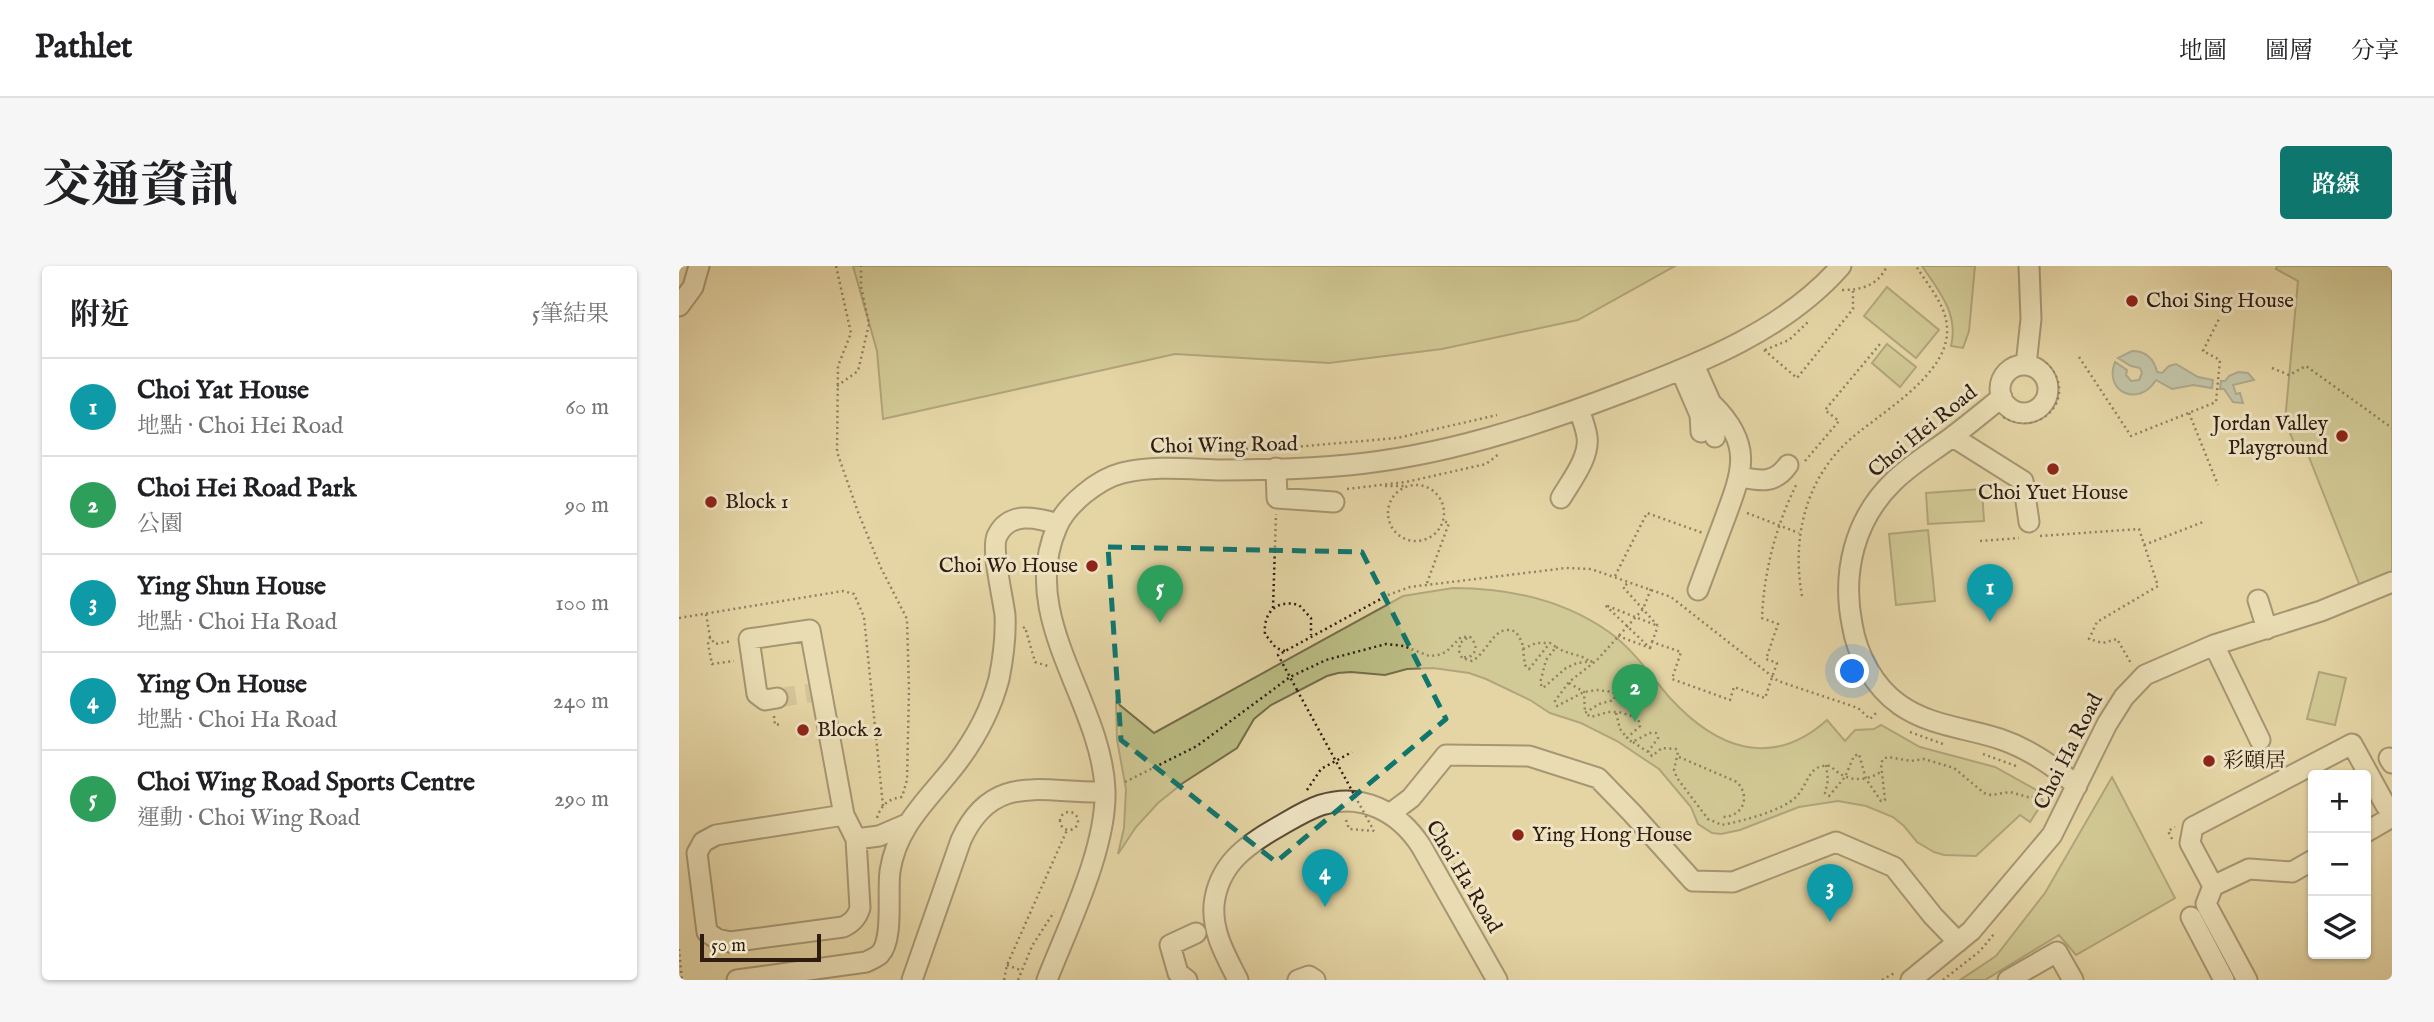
<!DOCTYPE html>
<html lang="zh-TW">
<meta charset="utf-8">
<style>
body{margin:0;font-family:"IM FELL English","Noto Serif TC",serif;background:#f6f6f6;color:#202124}
.controls{position:absolute;right:21px;bottom:21px;display:grid;overflow:hidden;border-radius:7px;box-shadow:0 2px 5px #0004}
.controls button{width:63px;height:63px;display:grid;place-items:center;padding:0;border:0;border-bottom:2px solid #e0e0e0;background:#fff;color:#202124;font:35px sans-serif}
.scale{position:absolute;left:21px;bottom:18px;width:121px;box-sizing:border-box;padding-left:7px;border:4px solid #2e1c11;border-top:0;font-size:19px;line-height:24px;white-space:nowrap;color:#2e1c11;-webkit-text-stroke:5px #eee4c4;paint-order:stroke}
.you{position:absolute;left:1174px;top:406px;width:24px;height:24px;margin:-18px;border:5px solid #fff;border-radius:50%;background:#1a73e8;box-shadow:0 0 0 10px #1a73e833}
.badge{display:grid;place-items:center;width:46px;height:46px;border-radius:50%;background:#0f766e;color:#fff;font-size:23px;font-weight:700}
.pin{position:absolute;translate:-50% -58px;filter:drop-shadow(0 2px 4px #0008)}
.pin::after{content:'';position:absolute;top:37px;width:24px;height:21px;background:inherit;clip-path:polygon(0 0,100% 0,50% 100%)}
.list{margin:0;padding:0;list-style:none}
h2{display:flex;justify-content:space-between;align-items:center;height:91px;margin:0;padding:0 28px;font-size:30px}
h2 small{font-size:23px;font-weight:400;color:#757577}
.list li{display:grid;grid-template-columns:46px 1fr auto;gap:21px;align-items:center;box-sizing:border-box;height:98px;padding:0 28px;border-top:2px solid #e0e0e0}
.list b{display:block;font-size:26px;white-space:nowrap}
.list p{margin:0;font-size:23px;white-space:nowrap;color:#757577}
.list em{font-size:23px;font-style:normal;color:#757577}
.icon{flex:none;width:38px;height:38px;fill:none;stroke:currentColor;stroke-width:2;stroke-linecap:round;stroke-linejoin:round}
.map{position:relative;flex:none;width:1713px;height:714px;overflow:hidden;border-radius:7px}
header{display:flex;align-items:center;gap:42px;box-sizing:border-box;height:98px;padding:0 35px;background:#fff;border-bottom:2px solid #e0e0e0}
header strong{font-size:33px}
nav{display:flex;gap:38px;margin-inline-start:auto;font-size:24px}
.intro{display:flex;align-items:center;justify-content:space-between;box-sizing:border-box;height:168px;padding:0 42px}
h1{margin:0;font-size:49px}
.button{padding:18px 32px;border-radius:7px;background:#0f766e;color:#fff;font-size:24px;font-weight:700}
main{display:flex;gap:42px;padding:0 42px}
aside{flex:1;background:#fff;border-radius:7px;box-shadow:0 2px 5px #0004}
.map>svg:first-child{display:block}
.green{fill:#babc83;stroke:#746c4a;stroke-width:2}
.water{fill:#9bb6b2;stroke:#6f7872;stroke-width:2}
.lines{fill:none;stroke-linecap:round;stroke-linejoin:round}
.minor-tunnel{stroke:#c0b187;stroke-width:19;stroke-dasharray:19 10;stroke-linecap:butt}
.minor-casing{stroke:#5c4a36;stroke-width:23}
.path{stroke:#2e1c11;stroke-width:2.5;stroke-dasharray:2 3.5;stroke-linecap:butt}
.minor{stroke:#eee4c4;stroke-width:19}
.path-bridge{stroke:#2e1c11;stroke-width:2.5;stroke-dasharray:2 3.5;stroke-linecap:butt}
.marked{fill:none;stroke:#0f766e;stroke-width:5;stroke-dasharray:14 9;stroke-linejoin:round}
.poi-dot{fill:#8f2418;stroke:#eee4c4;stroke-width:2.5}
.labels{text-anchor:middle;dominant-baseline:central;stroke-width:6;stroke-linejoin:round;paint-order:stroke}
.poi-label{font-size:21px;fill:#2e1c11;stroke:#eee4c4;text-anchor:start}
.street-label{font-size:21px;fill:#2e1c11;stroke:#eee4c4}
</style>
<header>
<strong>Pathlet</strong>
<nav><a>地圖</a><a>圖層</a><a>分享</a></nav>
</header>
<div class="intro"><h1>交通資訊</h1><a class="button">路線</a></div>
<main>
<aside>
<h2>附近<small>5筆結果</small></h2>
<ul class="list">
<li><span class="badge" style="background:#0f9aa8">1</span><div><b>Choi Yat House</b><p>地點 · Choi Hei Road</p></div><em>60 m</em></li>
<li><span class="badge" style="background:#2e9e5b">2</span><div><b>Choi Hei Road Park</b><p>公園</p></div><em>90 m</em></li>
<li><span class="badge" style="background:#0f9aa8">3</span><div><b>Ying Shun House</b><p>地點 · Choi Ha Road</p></div><em>100 m</em></li>
<li><span class="badge" style="background:#0f9aa8">4</span><div><b>Ying On House</b><p>地點 · Choi Ha Road</p></div><em>240 m</em></li>
<li><span class="badge" style="background:#2e9e5b">5</span><div><b>Choi Wing Road Sports Centre</b><p>運動 · Choi Wing Road</p></div><em>290 m</em></li>
</ul>
</aside>
<div class="map">
<svg width="1713" height="714" viewBox="0 0 1713 714">
<rect width="100%" height="100%" fill="#e5d6a5"/>
<filter id="stains"><feTurbulence type="fractalNoise" baseFrequency=".00286" numOctaves="4"/><feColorMatrix values="0 0 0 0 .2 0 0 0 0 .09 0 0 0 0 .02 0 0 0 .5 -.17"/></filter>
<radialGradient id="worn" r=".72"><stop offset=".6" stop-color="#630" stop-opacity="0"/><stop offset="1" stop-color="#630" stop-opacity=".3"/></radialGradient>
<path class="green" d="M174,0H996L899,54L763,83L650,97L496,88L204,153L198,85Z
M1243,0H1296L1290,65L1284,82L1272,80C1280,48 1260,25 1243,0Z
M1598,0H1713V308L1681,320L1628,186L1618,184L1606,155L1619,15L1597,3Z
M1208,21L1260,64L1237,92L1185,50Z
M1208,78L1237,101L1221,121L1193,97Z
M1303,223L1305,255L1249,258L1247,227Z
M1249,264L1256,335L1217,339L1210,268Z
M774,322C829,322 883,333 930,366C955,384 971,409 991,432C1037,482 1092,504 1148,454L1166,475L1176,464L1195,463L1202,459L1241,481L1316,501L1361,526L1364,536L1351,556L1341,549L1297,590L1265,589L1255,586L1238,576L1225,560L1214,551L1187,540L1159,535L1120,541L1061,564L1042,568L1033,567L1019,558L1012,541L980,503L938,475L902,457L871,447L851,434L807,413L790,407L754,402L728,403L706,409L672,406L659,407L648,410L592,439L575,453L558,482L504,517L479,537L457,561L439,588L445,562L447,523L438,474L437,436L475,467L724,330Z
M1640,406L1667,412L1656,459L1628,453Z
M1433,511L1496,632L1397,689L1380,669L1306,714H1281L1317,690L1366,627Z"/>
<path class="water" d="M1453,85C1468,85 1475,93 1478,106L1483,107L1490,100L1497,98L1519,111L1534,114L1533,122L1514,119L1493,123L1477,114C1460,142 1424,126 1436,96L1448,104L1447,109L1452,115L1460,114L1463,107L1461,102L1452,100L1439,92Z
M1559,106L1569,107L1575,114L1554,119L1557,128L1561,127L1564,137L1554,136L1545,123H1541L1542,115H1546L1550,110Z"/>
<g class="lines">
<path class="minor-tunnel" d="M98,432L138,426"/>
<g class="minor-casing">
<path id="minor" d="M0,40L14,21L20,0
M1015,99L1035,144L1036,171
M1347,99L1352,53L1350,0
M1321 123a24 24 0 1 1 48 0a24 24 0 1 1-48 0Z
M1002,105L1021,149L1022,166
M1323,131C1306,145 1290,158 1273,171C1253,186 1231,199 1214,216C1175,254 1163,307 1173,358C1178,389 1195,421 1221,439C1251,460 1288,462 1321,473C1351,483 1375,500 1398,520
M1274,171L1344,215L1350,256
M597,202L598,232L655,236
M1061,211C1081,215 1096,218 1109,199
M882,232C892,215 911,191 908,171C907,162 903,152 900,144
M1019,324C1028,300 1037,276 1046,252C1064,204 1074,178 1033,138
M1579,334L1588,363
M1535,379L1581,474
M98,432L86,434L78,428L70,373L131,364L165,549L177,573L200,570L228,558
M1710,492L1713,497
M712,547L732,532L767,489L850,490L919,512L953,547L1014,615L1054,616L1157,576L1215,601L1254,650L1279,676
M165,549L37,569L24,576L18,587L28,666L38,673L51,676L164,661C173,657 178,652 181,642L177,573
M1687,566L1713,551
M1534,620L1570,603L1613,606L1634,594
M1512,651L1545,714
M58,714L187,696C191,694 198,691 201,688C215,673 208,626 211,605C218,559 250,533 277,498C296,473 312,443 320,413C324,393 327,370 326,349C324,332 312,283 318,270C330,245 357,251 379,258
M233,714L282,574C314,504 365,528 426,526
M368,714C389,660 428,582 426,524C423,436 338,351 378,261C387,239 419,213 443,207C475,199 509,203 542,204C584,204 627,203 669,199C764,190 856,160 945,126C1022,97 1106,64 1162,0
M508,714L499,707L491,679L517,667
M559,714C547,690 533,667 535,639C539,599 567,579 599,561C613,553 627,544 642,539C683,526 720,546 742,580L818,714
M619,714L630,710L636,714
M1232,714L1292,665L1373,569L1428,458L1445,431L1466,409L1535,379L1642,345L1713,316
M1329,714L1378,686L1394,714
M1568,714L1527,638L1534,620L1511,577L1514,561L1673,478L1707,540"/>
</g>
<path class="path" d="M157,0L172,67L159,100L158,186L179,246L201,300L228,353L230,424L228,514L223,531
M1163,24C1184,24 1199,19 1208,0
M1085,84L1118,112L1174,43V25
M1086,84L1110,74L1129,56
M1400,91L1452,170L1537,136L1541,94L1524,85L1540,53
M1593,102L1610,109L1627,100L1713,162
M158,120L179,105L190,58L182,21V0
M1510,147L1539,219
M1324,151C1365,173 1401,127 1366,96
M534,184L604,182L718,172L818,149
M1126,195L1160,155L1146,144L1201,78
M709 247a28 28 0 1 1 56 0a28 28 0 1 1-56 0Z
M706,220H728
M668,223L727,216L807,198L820,188
M1068,247L1120,267
M1361,270L1460,263L1479,320L1418,356L1410,373L1424,377L1438,373L1453,399
M1301,275L1340,272
M1465,279L1524,256
M936,310L968,247L1024,267
M748,317L770,257L764,255
M972,323L964,343L918,394L890,416L876,435L878,440L905,426L918,424L934,426L936,430L935,434L920,438L906,447L912,451L929,446H940L959,452L961,460L948,472L953,476L971,467H977L979,472L969,486L973,490L983,482L997,483L999,486L995,504L998,512L1029,553L1043,559C1063,555 1103,545 1117,531C1130,518 1129,497 1152,500C1166,516 1186,517 1203,505
M1123,330C1113,275 1125,218 1166,178C1196,149 1272,110 1268,61C1267,39 1248,18 1237,0
M594,342L597,248
M27,348L31,371L36,378L53,375
M0,352L164,325L175,328L185,351L204,540
M344,362L346,361L356,396L369,400
M939,370L971,382L926,339L979,360L944,321L949,317
M31,371L29,378L33,398L55,395
M788,372L781,377L780,385L783,392L793,395C810,386 815,356 837,366L843,376L846,399L850,403L871,377L877,381L867,394L861,417L864,422L887,402L898,397L915,395
M973,376L979,360
M877,381C889,389 902,388 910,395
M971,382L973,376L1002,386L993,413L1051,434L1055,421L1086,432L1098,397L1087,393L1099,358L1083,352C1085,304 1097,260 1118,217
M844,383L857,377H870
M606,385L597,382L586,368C584,346 598,333 620,339L632,352V369
M890,417L905,426L906,447
M618,424L599,389L709,329L731,321L887,302L912,303L992,331L1099,415L1179,442L1191,453L1199,445
M937,447L941,463L948,472
M95,450L96,459L102,458
M1231,466L1264,478
M954,476L969,486
M1596,482L1603,495
M1304,488L1337,500
M1000,491L1058,516C1072,531 1064,551 1043,551
M1147,499L1149,514L1146,527L1150,530L1166,511L1175,490L1180,488L1187,513L1202,535L1206,534L1202,498L1204,493L1209,491L1232,495L1245,493L1275,502L1305,527L1312,529L1331,526L1352,532L1371,523
M446,516L518,480L611,411L647,394L707,378L725,380L750,390L759,389L767,386L782,371H791C797,377 799,384 792,390L783,392
M628,524L642,503L673,486
M381 555a9 9 0 1 1 18 0a9 9 0 1 1-18 0Z
M198,552C202,538 212,531 226,531
M667,554L670,563L695,565
M1493,573L1489,565L1496,561
M771,594C790,612 802,635 809,660
M0,683L3,714
M328,699L341,704
M325,714L328,699L388,564
M339,714L353,680L375,646
M1203,714L1217,706
M1264,714L1301,685L1315,668"/>
<use href="#minor" class="minor"/>
<path class="path-bridge" d="M618,424L695,565"/>
</g>
<path d="M0 0H1713V714H0ZM429,281L683,286L767,453L597,596L442,474Z" fill="#e5d6a5" fill-opacity=".55" fill-rule="evenodd"/>
<path class="marked" d="M429,281L683,286L767,453L597,596L442,474Z"/>
<g class="poi-dot">
<circle cx="1453" cy="35" r="7"/>
<circle cx="1663" cy="170" r="7"/>
<circle cx="1374" cy="203" r="7"/>
<circle cx="32" cy="236" r="7"/>
<circle cx="413" cy="300" r="7"/>
<circle cx="124" cy="464" r="7"/>
<circle cx="1530" cy="495" r="7"/>
<circle cx="839" cy="569" r="7"/>
</g>
<g class="labels">
<g class="poi-label">
<text x="1467" y="35">Choi Sing House</text>
<text x="1649" y="158" text-anchor="end">Jordan Valley<tspan x="1649" dy="24">Playground</tspan></text>
<text x="1374" y="227" text-anchor="middle">Choi Yuet House</text>
<text x="46" y="236">Block 1</text>
<text x="399" y="300" text-anchor="end">Choi Wo House</text>
<text x="138" y="464">Block 2</text>
<text x="1544" y="495">彩頤居</text>
<text x="853" y="569">Ying Hong House</text>
</g>
<g class="street-label">
<text transform="translate(1244 166) rotate(-39)">Choi Hei Road</text>
<text transform="translate(545 180) rotate(-1)">Choi Wing Road</text>
<text transform="translate(1390 486) rotate(-63)">Choi Ha Road</text>
<text transform="translate(784 611) rotate(59)">Choi Ha Road</text>
</g>
</g>
<rect width="100%" height="100%" filter="url(#stains)"/>
<rect width="100%" height="100%" fill="url(#worn)"/>
</svg>
<div class="controls">
<button>+</button>
<button>−</button>
<button><svg class="icon" aria-label="layers" viewBox="0 0 24 24"><path d="M12 4l9 5-9 5-9-5zM3 14l9 5 9-5"/></svg></button>
</div>
<div class="scale">50 m</div>
<div class="you"></div>
<div class="pin badge" style="left:1311px;top:356px;background:#0f9aa8">1</div>
<div class="pin badge" style="left:956px;top:456px;background:#2e9e5b">2</div>
<div class="pin badge" style="left:1151px;top:656px;background:#0f9aa8">3</div>
<div class="pin badge" style="left:646px;top:641px;background:#0f9aa8">4</div>
<div class="pin badge" style="left:481px;top:357px;background:#2e9e5b">5</div>
</div>
</main>
